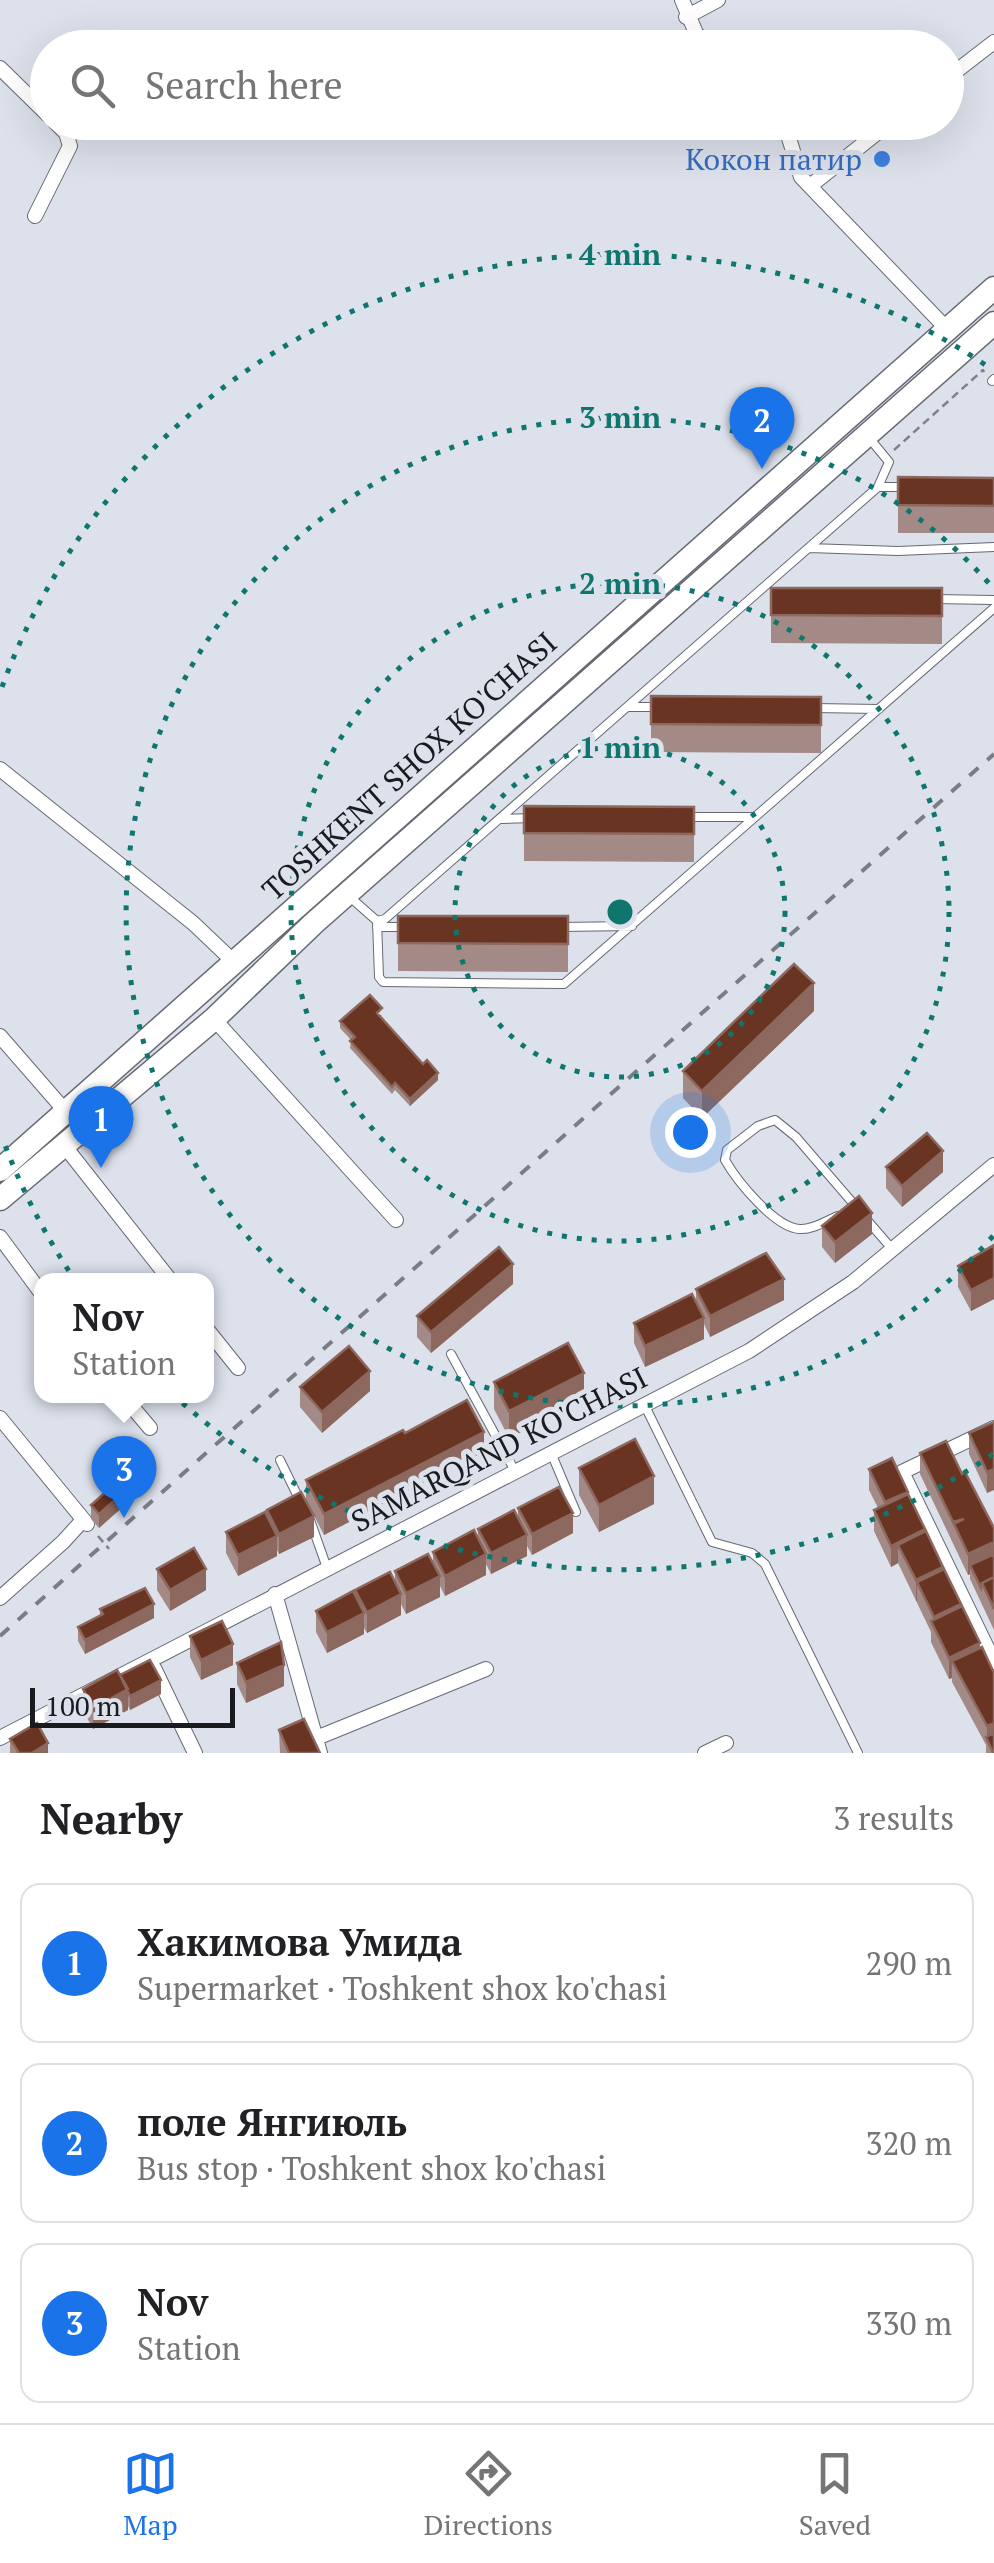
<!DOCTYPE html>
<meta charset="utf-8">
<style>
body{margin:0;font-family:"PT Serif",serif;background:#f2f2f2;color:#202124}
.scale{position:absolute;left:30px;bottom:25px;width:205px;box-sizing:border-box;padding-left:10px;border:5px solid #1a1b1f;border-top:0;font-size:28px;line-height:35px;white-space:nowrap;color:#1a1b1f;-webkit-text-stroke:8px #dce1ec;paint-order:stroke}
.you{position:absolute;left:690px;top:1132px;width:35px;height:35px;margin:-25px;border:8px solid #fff;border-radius:50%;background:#1a73e8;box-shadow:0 0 0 15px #1a73e833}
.badge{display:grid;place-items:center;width:65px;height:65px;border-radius:50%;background:#1a73e8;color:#fff;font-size:32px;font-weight:700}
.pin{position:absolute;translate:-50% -82px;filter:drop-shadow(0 2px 5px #0008)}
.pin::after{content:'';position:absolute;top:52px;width:35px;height:30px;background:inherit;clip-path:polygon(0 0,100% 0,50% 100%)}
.popup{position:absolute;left:34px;top:1273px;width:180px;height:130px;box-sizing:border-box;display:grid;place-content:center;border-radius:20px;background:#fff;filter:drop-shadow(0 2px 8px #0005);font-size:32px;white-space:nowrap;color:#757577}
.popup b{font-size:38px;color:#202124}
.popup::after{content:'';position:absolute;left:50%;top:100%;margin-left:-20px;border:20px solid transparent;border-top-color:#fff}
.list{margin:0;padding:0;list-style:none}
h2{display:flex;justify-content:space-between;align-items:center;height:130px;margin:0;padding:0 40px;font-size:42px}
h2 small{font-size:32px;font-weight:400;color:#757577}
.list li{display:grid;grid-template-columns:65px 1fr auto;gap:30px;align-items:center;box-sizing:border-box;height:160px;margin:0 20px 20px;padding:0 20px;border:2px solid #e0e0e0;border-radius:20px}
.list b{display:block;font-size:38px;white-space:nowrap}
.list p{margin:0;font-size:32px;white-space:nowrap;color:#757577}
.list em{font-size:32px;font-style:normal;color:#757577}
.icon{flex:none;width:55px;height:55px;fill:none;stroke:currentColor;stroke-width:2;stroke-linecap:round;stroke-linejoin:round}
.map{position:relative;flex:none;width:994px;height:1753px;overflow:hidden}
.search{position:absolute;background:#fff;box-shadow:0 10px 40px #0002;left:30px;right:30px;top:30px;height:110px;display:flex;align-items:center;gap:25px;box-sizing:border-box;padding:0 35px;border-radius:55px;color:#757577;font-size:38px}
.sheet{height:670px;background:#fff}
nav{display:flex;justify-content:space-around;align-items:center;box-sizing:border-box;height:140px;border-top:2px solid #e0e0e0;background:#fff;font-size:28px;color:#757577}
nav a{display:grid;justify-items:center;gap:5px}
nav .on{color:#1a73e8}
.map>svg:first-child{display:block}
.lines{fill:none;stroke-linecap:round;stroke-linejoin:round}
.service-casing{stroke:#666973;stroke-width:10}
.minor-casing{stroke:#666973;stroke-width:16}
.primary-casing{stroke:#666973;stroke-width:25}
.path{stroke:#7f828a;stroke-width:2.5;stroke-dasharray:8 5;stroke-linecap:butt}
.service{stroke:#fff;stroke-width:8}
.minor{stroke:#fff;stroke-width:14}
.primary{stroke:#fff;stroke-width:22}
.rail{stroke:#7a7d84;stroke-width:4;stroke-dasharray:12 12;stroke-linecap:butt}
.wall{fill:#a38a87}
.shaded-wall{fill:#8c685f}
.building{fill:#6a3422;stroke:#8c685f;stroke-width:2.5}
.ring{fill:none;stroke:#0f766e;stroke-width:5;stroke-dasharray:5 10}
.shop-dot{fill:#3f7fe0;stroke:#dce1ec;stroke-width:4}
.labels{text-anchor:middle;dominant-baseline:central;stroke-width:10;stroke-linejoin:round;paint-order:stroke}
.shop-label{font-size:30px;fill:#366cbe;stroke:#dce1ec;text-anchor:end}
.street-label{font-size:30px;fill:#1a1b1f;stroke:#dce1ec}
.centre{fill:#0f766e;stroke:#dce1ec;stroke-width:5}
.ring-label{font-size:30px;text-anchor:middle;font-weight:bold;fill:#0f766e;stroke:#dce1ec;stroke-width:10;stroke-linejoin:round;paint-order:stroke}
</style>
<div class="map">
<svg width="994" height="1753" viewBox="0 0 994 1753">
<rect width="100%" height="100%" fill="#dce1ec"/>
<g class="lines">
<g class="service-casing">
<path id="service" d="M992,381L994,379
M878,487H905
M809,548L898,551L994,547
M934,599L994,600
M629,707H660
M814,708L879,709
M687,817H752
M502,819L533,818
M351,898L377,921L385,919L878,487L889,462L870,439
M377,921L379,977L383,982L564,984L994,608
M377,927H407
M561,927L632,926
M838,1216C827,1220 813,1230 800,1229C775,1228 737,1181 725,1160L727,1150L758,1126L775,1120L796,1137L858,1209
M867,1220L893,1250
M451,1354L516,1473
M645,1406L712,1542L752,1553L765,1564L858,1753
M552,1455L576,1512
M280,1460L301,1503
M310,1520L327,1568"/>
</g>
<g class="minor-casing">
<path id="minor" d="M682,0L696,33L710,48
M686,17L718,0
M0,68L48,115
M946,79L994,42
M784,122L801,177L947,329
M810,186L891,122
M35,216L70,146L66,133L55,122
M0,769L193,923L234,962
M214,1019L396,1220
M0,1036L67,1113
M63,1144L170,1280
M0,1237L42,1294
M206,1328L238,1368
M123,1396L150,1428
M0,1418L87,1524
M994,1428L902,1472L994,1662
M275,1594L320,1753
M0,1598L63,1542L83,1520
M154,1668L195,1753
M0,1738L749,1351L853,1282L994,1165
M314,1739L486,1669
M705,1753L726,1743"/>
</g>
<g class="primary-casing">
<path id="primary" d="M0,1170L994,288
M0,1199L214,1019L314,923L994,323"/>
</g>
<path class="path" d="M894,450L983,370L984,372
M98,1536L109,1549"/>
<use href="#service" class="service"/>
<use href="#minor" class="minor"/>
<use href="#primary" class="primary"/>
<path class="rail" d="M0,1636L994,754"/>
</g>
<path class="wall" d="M898,477L994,478V533H898Z
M771,588H942V644L771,643Z
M651,696L821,697V753L651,752Z
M524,806L694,807V862L524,861Z
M398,916H568V972L398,971Z
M814,1011L702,1118L683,1098V1071Z
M382,1015L380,1017L438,1080L410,1106L395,1090L392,1094L350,1048L351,1040L340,1028V1021Z
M886,1167L943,1172L902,1207L886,1188Z
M822,1226L872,1234L835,1263L822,1247Z
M994,1245V1299L971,1311L958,1287V1266Z
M513,1284L431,1353L417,1337V1316Z
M696,1289L784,1300L710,1337L704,1324V1339L645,1367L634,1343V1323L696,1303Z
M494,1382L584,1400L509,1438L494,1409Z
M300,1387L370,1391L322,1433L300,1407Z
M994,1422L987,1493L969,1454V1433Z
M405,1433L484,1452L324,1535L306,1500V1480Z
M920,1453L962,1474L994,1528V1630L970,1579V1574L968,1575L920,1474Z
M579,1468L654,1504L599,1532L579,1495Z
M869,1469L908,1494L980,1648L994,1753H986V1745L952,1682V1678L949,1679L931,1642V1632L898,1563L891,1567L874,1531V1510L878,1508L869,1490Z
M126,1504L99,1528L91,1519V1505Z
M518,1508L573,1533L532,1555L527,1546V1556L491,1574L486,1564V1575L445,1596L440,1586V1597L406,1614L401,1604V1615L367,1633L364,1628V1634L327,1653L316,1632V1611L355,1596V1590L395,1582V1571L433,1563V1552L478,1539V1529L518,1517Z
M267,1510L314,1537L279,1554L277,1550V1556L238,1576L226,1553V1532L267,1516Z
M157,1569L206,1590L170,1611L157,1590Z
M100,1609L154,1618L85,1654L78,1641V1627L100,1615Z
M190,1636L233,1665L201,1680L190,1657Z
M237,1663L284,1686L246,1703L237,1684Z
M120,1675L161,1694L130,1710L128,1706V1710L93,1729L83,1710V1689Z
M279,1730L320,1753H280Z
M10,1739L48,1753H10Z"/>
<path class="shaded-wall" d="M814,983V1011L702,1118V1091Z
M438,1073V1080L410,1106V1099Z
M943,1151V1172L902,1207V1186Z
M872,1213V1234L835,1263V1242Z
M513,1264V1284L431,1353V1332Z
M994,1278V1299L971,1311V1290Z
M784,1279V1300L710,1337V1316Z
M704,1318V1339L645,1367V1346Z
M370,1371V1391L322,1433V1412Z
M584,1373V1400L509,1438V1411Z
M484,1432V1452L324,1535V1514Z
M994,1469V1490L987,1493V1472Z
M654,1476V1504L599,1532V1505Z
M126,1490V1504L99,1528V1514Z
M573,1513V1533L532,1555V1534Z
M314,1516V1537L279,1554V1534Z
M925,1529V1550L898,1545V1563L891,1567V1546Z
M527,1535V1556L491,1574V1553Z
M277,1536V1556L238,1576V1555Z
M994,1542V1562L970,1565V1574L968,1575V1554Z
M486,1554V1575L445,1596V1576Z
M943,1567V1588L917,1582V1601H916V1580Z
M206,1569V1590L170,1611V1590Z
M440,1576V1597L406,1614V1593Z
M401,1594V1615L367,1633V1612Z
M154,1604V1618L85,1654V1640Z
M364,1613V1634L327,1653V1632Z
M980,1643V1664L952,1661V1678L949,1679V1658Z
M233,1644V1665L201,1680V1660Z
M284,1665V1686L246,1703V1682Z
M161,1680V1694L130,1710V1696Z
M128,1689V1710L93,1729V1708Z
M994,1723V1743L987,1739V1726Z
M48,1743V1753H32Z"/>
<path class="building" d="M898,477L994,478V506L898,505Z
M771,588H942V616L771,615Z
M651,696L821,697V725L651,724Z
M524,806L694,807V834L524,833Z
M398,916H568V944L398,943Z
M794,964L814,983L702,1091L683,1071Z
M370,995L382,1008L377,1013L423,1064L427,1060L438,1073L410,1099L395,1083L392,1087L350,1041L355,1037L340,1021Z
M927,1133L943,1151L902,1186L886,1167Z
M859,1196L872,1213L835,1242L822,1226Z
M994,1245V1278L971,1290L958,1266Z
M499,1247L513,1264L431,1332L417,1316Z
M766,1253L784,1279L710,1316L696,1289Z
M692,1294L704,1318L645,1346L634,1323Z
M568,1343L584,1373L509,1411L494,1382Z
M349,1346L370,1371L322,1412L300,1387Z
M467,1400L484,1432L324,1514L306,1480L403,1430L405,1433Z
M994,1422V1469L987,1472L969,1433Z
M635,1439L654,1476L599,1505L579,1468Z
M946,1441L962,1474L965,1472L994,1528V1542L968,1554L954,1524L964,1519L953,1522L920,1453Z
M892,1458L908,1492L885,1502L869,1469Z
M118,1481L126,1490L99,1514L91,1505Z
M559,1487L573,1513L532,1534L518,1508Z
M301,1492L314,1516L279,1534L267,1510Z
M908,1494L925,1529L891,1546L874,1510Z
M514,1510L527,1535L491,1553L478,1529Z
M265,1512L277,1536L238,1555L226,1532Z
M474,1530L486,1554L445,1576L433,1552Z
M926,1531L943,1567L916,1580L898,1545Z
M194,1548L206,1569L170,1590L157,1569Z
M428,1554L440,1576L406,1593L395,1571Z
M994,1554V1577L982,1583L981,1588L970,1565Z
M944,1569L961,1604L934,1617L917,1582Z
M390,1572L401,1594L367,1612L355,1590Z
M994,1577V1609L982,1583Z
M145,1588L154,1604L85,1640L78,1627L103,1614L100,1609Z
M353,1591L364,1613L327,1632L316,1611Z
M962,1606L980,1643L949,1658L931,1621Z
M222,1621L233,1644L201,1660L190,1636Z
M281,1642L284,1665L246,1682L237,1663Z
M982,1647L994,1673V1723L987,1726L952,1661Z
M150,1660L161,1680L130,1696L120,1675Z
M117,1670L128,1689L93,1708L83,1689Z
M304,1719L320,1753H289L279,1730Z
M37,1723L48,1743L32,1753H19L10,1739Z
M994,1733V1753H993L986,1737Z"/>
<g class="ring">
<circle cx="620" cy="912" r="165"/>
<circle cx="620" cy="912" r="329"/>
<path d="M993 1236A494 494 0 1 1 993 588"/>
<path d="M993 1454A658 658 0 0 1 2 1137M2 687A658 658 0 0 1 993 370"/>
</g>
<circle class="shop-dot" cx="882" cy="159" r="10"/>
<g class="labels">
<g class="shop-label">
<text x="862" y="159">Кокон патир</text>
</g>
<g class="street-label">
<text transform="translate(409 766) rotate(-42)">TOSHKENT SHOX KO'CHASI</text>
<text transform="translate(499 1449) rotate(-27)">SAMARQAND KO'CHASI</text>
</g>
</g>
<circle cx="620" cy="912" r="15" class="centre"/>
<g class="ring-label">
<text x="620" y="265">4 min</text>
<text x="620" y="428">3 min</text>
<text x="620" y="594">2 min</text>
<text x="620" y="758">1 min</text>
</g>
</svg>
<div class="scale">100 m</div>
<div class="you"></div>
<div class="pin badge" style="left:101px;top:1168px">1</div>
<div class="pin badge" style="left:762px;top:469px">2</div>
<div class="pin badge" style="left:124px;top:1518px">3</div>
<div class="popup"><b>Nov</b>Station</div>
<div class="search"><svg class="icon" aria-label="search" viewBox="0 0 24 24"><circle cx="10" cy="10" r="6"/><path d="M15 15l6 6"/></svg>Search here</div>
</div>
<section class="sheet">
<h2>Nearby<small>3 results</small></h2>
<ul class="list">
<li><span class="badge">1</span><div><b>Хакимова Умида</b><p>Supermarket · Toshkent shox ko'chasi</p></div><em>290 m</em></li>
<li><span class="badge">2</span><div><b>поле Янгиюль</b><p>Bus stop · Toshkent shox ko'chasi</p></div><em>320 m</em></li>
<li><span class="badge">3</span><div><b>Nov</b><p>Station</p></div><em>330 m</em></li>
</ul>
</section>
<nav>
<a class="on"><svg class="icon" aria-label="map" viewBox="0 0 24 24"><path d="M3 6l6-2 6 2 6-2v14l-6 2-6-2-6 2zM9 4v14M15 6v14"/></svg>Map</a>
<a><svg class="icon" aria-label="directions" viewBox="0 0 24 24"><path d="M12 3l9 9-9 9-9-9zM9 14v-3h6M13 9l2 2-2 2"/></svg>Directions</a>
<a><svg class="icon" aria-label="saved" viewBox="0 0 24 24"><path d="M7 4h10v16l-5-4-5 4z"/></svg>Saved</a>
</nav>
